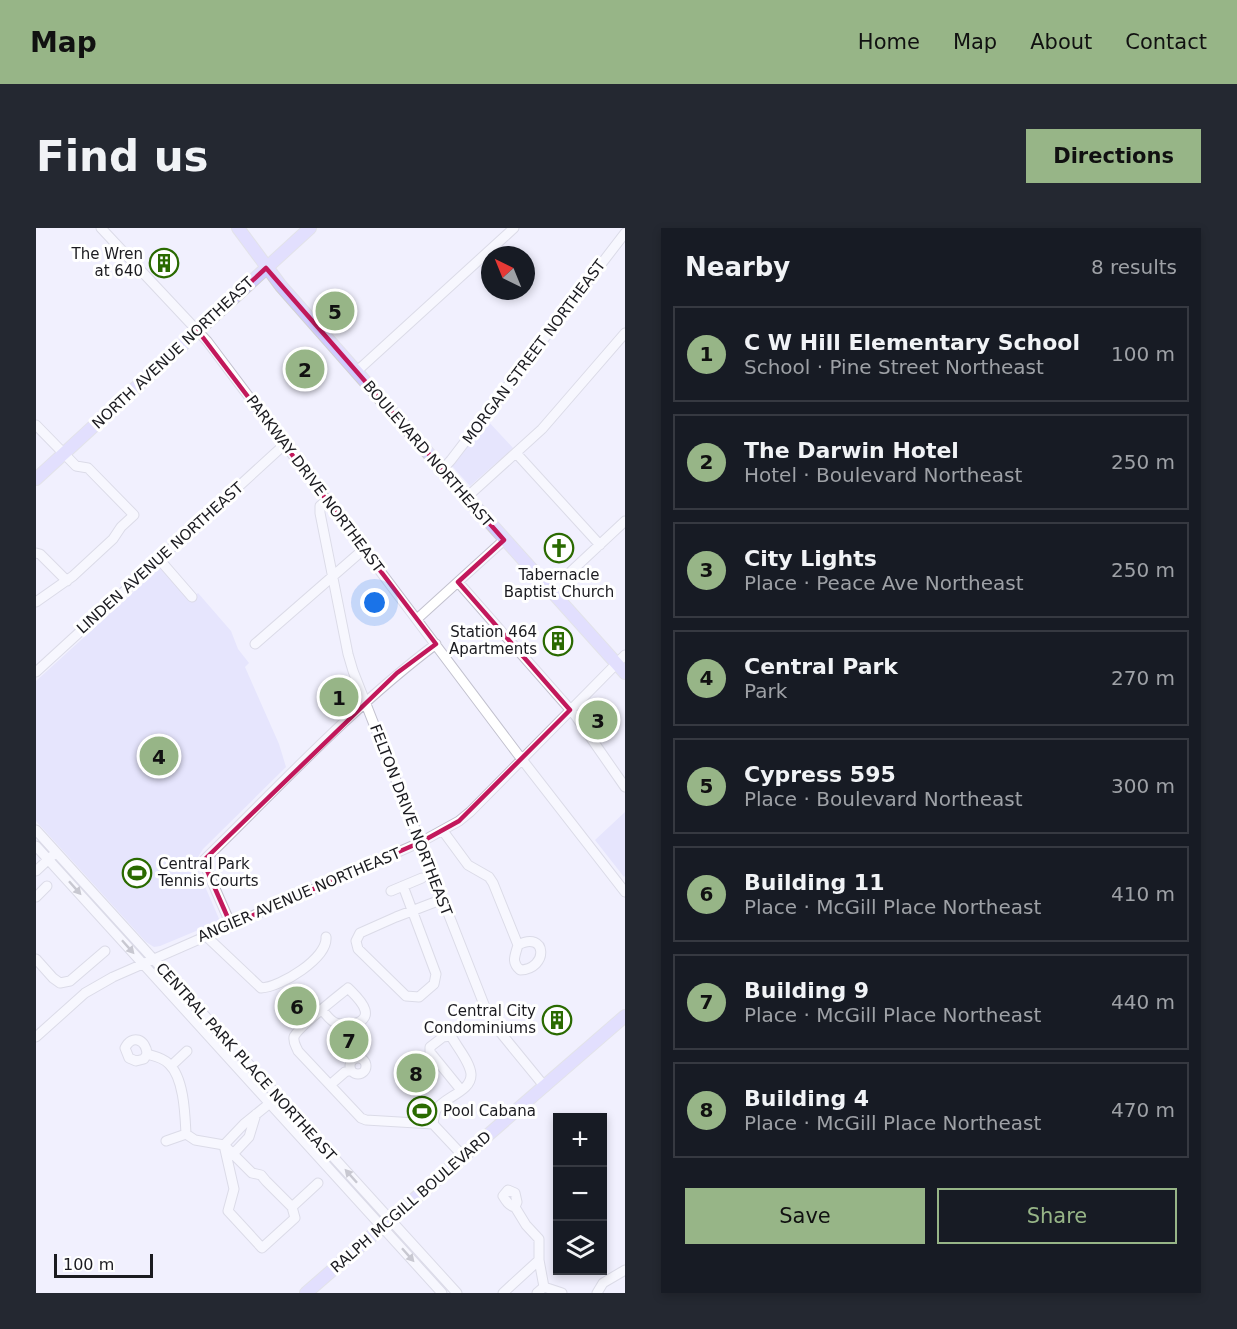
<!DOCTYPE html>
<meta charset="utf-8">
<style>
body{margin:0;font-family:"DejaVu Sans",sans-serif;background:#242831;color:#f1f3f6}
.controls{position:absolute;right:18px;bottom:18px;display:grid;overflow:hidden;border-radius:0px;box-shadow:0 3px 9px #0003}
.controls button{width:54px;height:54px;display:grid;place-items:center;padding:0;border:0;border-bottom:2px solid #363941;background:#171b24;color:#f1f3f6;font:30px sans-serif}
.compass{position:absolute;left:445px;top:18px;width:54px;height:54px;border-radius:50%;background:#171b24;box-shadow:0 3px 9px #0003;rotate:317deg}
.scale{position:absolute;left:18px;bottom:15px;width:99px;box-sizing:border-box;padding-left:6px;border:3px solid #1b1b20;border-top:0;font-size:16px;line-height:21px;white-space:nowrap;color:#1b1b20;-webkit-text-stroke:4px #fff;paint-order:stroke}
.you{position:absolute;left:339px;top:375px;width:21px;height:21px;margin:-15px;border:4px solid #fff;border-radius:50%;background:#1a73e8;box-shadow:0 0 0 9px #1a73e833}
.badge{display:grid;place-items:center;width:39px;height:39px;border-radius:50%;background:#97b587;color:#111;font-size:20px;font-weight:700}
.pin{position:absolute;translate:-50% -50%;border:3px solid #fff;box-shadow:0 2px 6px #0006}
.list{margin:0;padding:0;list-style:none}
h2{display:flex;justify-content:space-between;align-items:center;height:78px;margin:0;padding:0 24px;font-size:26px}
h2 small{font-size:20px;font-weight:400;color:#9ea1a6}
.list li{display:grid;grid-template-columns:39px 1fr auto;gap:18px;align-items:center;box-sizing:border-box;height:96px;margin:0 12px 12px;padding:0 12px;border:2px solid #363941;border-radius:0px}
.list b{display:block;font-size:22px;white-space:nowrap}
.list p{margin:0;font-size:20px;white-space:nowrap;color:#9ea1a6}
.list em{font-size:20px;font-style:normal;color:#9ea1a6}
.actions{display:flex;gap:12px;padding:18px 24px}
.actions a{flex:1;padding:14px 0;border:2px solid #97b587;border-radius:0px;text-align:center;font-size:21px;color:#97b587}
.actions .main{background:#97b587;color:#111}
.icon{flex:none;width:33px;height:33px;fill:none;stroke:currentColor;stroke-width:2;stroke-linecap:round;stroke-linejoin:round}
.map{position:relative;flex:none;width:589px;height:1065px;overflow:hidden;border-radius:0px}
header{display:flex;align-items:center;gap:36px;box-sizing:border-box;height:84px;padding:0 30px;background:#97b587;color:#111}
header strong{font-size:28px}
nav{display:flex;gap:33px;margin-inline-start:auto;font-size:21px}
.intro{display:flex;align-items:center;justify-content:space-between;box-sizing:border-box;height:144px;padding:0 36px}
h1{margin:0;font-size:42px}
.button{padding:15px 27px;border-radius:0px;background:#97b587;color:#111;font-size:21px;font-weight:700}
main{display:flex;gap:36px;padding:0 36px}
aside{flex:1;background:#171b24;border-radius:0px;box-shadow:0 3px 9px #0003}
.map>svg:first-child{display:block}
.green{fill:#d9d7fc}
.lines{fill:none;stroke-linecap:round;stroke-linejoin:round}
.minor-casing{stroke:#c2c1ce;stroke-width:11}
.major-casing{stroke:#d1d1d2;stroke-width:14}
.minor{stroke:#fff;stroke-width:9}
.major{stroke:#d0cbfe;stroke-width:12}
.oneway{fill:#98989b}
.marked{fill:none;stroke:#c2185b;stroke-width:4.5;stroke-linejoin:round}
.labels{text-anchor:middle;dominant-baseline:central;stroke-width:6;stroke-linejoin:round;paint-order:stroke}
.poi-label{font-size:15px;fill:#1b1b20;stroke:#fff;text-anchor:end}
.street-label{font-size:15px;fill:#1b1b20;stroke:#fff}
</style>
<header>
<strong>Map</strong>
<nav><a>Home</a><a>Map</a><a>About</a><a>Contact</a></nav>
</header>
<div class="intro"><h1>Find us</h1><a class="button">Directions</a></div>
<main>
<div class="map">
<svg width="589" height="1065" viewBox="0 0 589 1065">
<rect width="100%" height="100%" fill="#f1f0fe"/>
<path class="green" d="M451,192L477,220L434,258L416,238Z
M124,340L154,372L162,365L195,403L202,421L213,435L209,439L243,516L250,539L167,621L162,629L161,640L184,693L124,718L118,719L110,714L0,593V453Z
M589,584V648L588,649L559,612Z"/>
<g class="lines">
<g class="minor-casing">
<path id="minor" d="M65,0L171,113L481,525L589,664
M320,144L478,0
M0,197L40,238L52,240L98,287L85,299L77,311L37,348L0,374
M480,225L564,317
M406,242L415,232L589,5
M431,269L506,201L589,105
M291,272L284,278V285L312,426L317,443L449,779L464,804L509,859
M0,325L4,326L31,353
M123,331L156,369
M422,354L539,487L589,559
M514,363L589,293
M381,391L468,312
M219,416L328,321
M0,444L249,216
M0,602L421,1065
M407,603L432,637L453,649L457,655L482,717C479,728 475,734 484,742C513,741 511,702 482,717
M0,618L406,1065
M0,643L16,628
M367,658L400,746L398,756L383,769L370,768L322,721L320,713L324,705L360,689L407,671
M355,663L386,650
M0,669L11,658
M195,697L167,633C243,559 315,480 400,416
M170,708L225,760C245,759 292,730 290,709
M0,731L17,750L24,755L34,753L69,723
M286,782C290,786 294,793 300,795C309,798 333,797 329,782C327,774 318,766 312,760C302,768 261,800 258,809C257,815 260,818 262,823L325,890L330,892L397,896L428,929
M0,809L49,765L77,749L385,614L423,593L434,584L589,427
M111,826L108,831L100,833L93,830L89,820C96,806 110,811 111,826C118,828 128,830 133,836C148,850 149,886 150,906L159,912L188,917L216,945L225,947L230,953L256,979L259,990L226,1020L192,983L198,961L188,917
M314 838a8 8 0 1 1 16 0a8 8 0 1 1-16 0Z
M135,838L151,823
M294,857L309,844L315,842
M397,896C398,892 398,886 400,882C407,869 436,864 435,846C434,834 421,819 415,808L407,809L394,819V824L425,862
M130,913L150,906
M188,917L208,896L234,875
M197,926L213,909L220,886
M256,979L282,955
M508,1059L526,1065
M467,1065L503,1032V1011L490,997L479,979C473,978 470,973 467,968L472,962L479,965L481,974L479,979
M501,1065L508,1059L503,1032
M561,1065L567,1055L589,1042"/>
</g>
<g class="major-casing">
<path id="major" d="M202,0L245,58L431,269L589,445
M0,251L274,0
M270,1065L589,788"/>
</g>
<use href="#minor" class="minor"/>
<use href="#major" class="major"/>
</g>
<defs><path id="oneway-solid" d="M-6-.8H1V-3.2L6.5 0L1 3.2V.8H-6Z" transform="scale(1.5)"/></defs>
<g class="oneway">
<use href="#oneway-solid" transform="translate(39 660) rotate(48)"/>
<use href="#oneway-solid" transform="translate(92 719) rotate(48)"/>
<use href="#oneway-solid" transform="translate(315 948) rotate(-132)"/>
<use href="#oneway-solid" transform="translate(372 1027) rotate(48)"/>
</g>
<path d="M0 0H589V1065H0ZM230,40L468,312L422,354L534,482L423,593L385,614L195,697L167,633L361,445L400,416L162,103Z" fill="#f1f0fe" fill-opacity=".55" fill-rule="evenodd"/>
<path class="marked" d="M230,40L468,312L422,354L534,482L423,593L385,614L195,697L167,633L361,445L400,416L162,103Z"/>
<defs>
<g id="building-ring" transform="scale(1.5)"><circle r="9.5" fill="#fff" stroke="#2a6a00" stroke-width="1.5"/><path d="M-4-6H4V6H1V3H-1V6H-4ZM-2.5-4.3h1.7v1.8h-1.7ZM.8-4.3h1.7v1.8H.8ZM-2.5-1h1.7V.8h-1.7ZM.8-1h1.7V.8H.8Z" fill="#2a6a00"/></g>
<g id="church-ring" transform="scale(1.5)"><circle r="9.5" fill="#fff" stroke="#2a6a00" stroke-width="1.5"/><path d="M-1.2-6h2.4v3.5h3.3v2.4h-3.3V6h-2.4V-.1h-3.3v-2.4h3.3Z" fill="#2a6a00"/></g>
<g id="stadium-ring" transform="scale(1.5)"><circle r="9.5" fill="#fff" stroke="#2a6a00" stroke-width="1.5"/><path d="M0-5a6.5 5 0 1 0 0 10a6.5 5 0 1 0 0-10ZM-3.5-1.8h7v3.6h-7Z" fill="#2a6a00"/></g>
</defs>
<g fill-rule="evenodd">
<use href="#building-ring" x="128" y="35"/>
<use href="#church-ring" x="523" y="320"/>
<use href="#building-ring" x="522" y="413"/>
<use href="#stadium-ring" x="101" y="645"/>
<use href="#building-ring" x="521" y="792"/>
<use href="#stadium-ring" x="386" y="883"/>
</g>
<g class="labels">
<g class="poi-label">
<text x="107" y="26">The Wren<tspan x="107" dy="17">at 640</tspan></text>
<text x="523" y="347" text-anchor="middle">Tabernacle<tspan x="523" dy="17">Baptist Church</tspan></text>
<text x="501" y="404">Station 464<tspan x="501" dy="17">Apartments</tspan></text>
<text x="122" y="636" text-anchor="start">Central Park<tspan x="122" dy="17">Tennis Courts</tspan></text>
<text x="500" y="783">Central City<tspan x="500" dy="17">Condominiums</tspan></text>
<text x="407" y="883" text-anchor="start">Pool Cabana</text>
</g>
<g class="street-label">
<text transform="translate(498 124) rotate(-53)">MORGAN STREET NORTHEAST</text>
<text transform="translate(137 125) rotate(-43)">NORTH AVENUE NORTHEAST</text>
<text transform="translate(392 226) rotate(49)">BOULEVARD NORTHEAST</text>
<text transform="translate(279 256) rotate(53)">PARKWAY DRIVE NORTHEAST</text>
<text transform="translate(124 330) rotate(-42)">LINDEN AVENUE NORTHEAST</text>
<text transform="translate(375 592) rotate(69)">FELTON DRIVE NORTHEAST</text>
<text transform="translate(263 667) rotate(-23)">ANGIER AVENUE NORTHEAST</text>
<text transform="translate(210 834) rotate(48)">CENTRAL PARK PLACE NORTHEAST</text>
<text transform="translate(375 974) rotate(-41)">RALPH MCGILL BOULEVARD</text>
</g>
</g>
</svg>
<div class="controls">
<button>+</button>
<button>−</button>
<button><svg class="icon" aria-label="layers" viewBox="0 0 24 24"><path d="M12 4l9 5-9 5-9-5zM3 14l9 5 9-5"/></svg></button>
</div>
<svg class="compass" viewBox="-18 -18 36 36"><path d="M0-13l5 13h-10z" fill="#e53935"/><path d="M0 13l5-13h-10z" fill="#9ea1a6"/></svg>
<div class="scale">100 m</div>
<div class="you"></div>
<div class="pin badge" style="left:303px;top:469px">1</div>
<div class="pin badge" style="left:269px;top:141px">2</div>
<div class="pin badge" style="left:562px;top:492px">3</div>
<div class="pin badge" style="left:123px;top:528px">4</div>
<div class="pin badge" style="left:299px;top:83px">5</div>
<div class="pin badge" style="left:261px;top:778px">6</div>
<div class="pin badge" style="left:313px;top:812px">7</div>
<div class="pin badge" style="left:380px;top:845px">8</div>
</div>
<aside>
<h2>Nearby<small>8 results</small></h2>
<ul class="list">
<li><span class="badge">1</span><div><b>C W Hill Elementary School</b><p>School · Pine Street Northeast</p></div><em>100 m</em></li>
<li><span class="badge">2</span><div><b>The Darwin Hotel</b><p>Hotel · Boulevard Northeast</p></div><em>250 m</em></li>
<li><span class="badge">3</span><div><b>City Lights</b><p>Place · Peace Ave Northeast</p></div><em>250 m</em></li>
<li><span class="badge">4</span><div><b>Central Park</b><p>Park</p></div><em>270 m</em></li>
<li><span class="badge">5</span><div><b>Cypress 595</b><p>Place · Boulevard Northeast</p></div><em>300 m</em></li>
<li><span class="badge">6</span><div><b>Building 11</b><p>Place · McGill Place Northeast</p></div><em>410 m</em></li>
<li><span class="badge">7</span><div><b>Building 9</b><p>Place · McGill Place Northeast</p></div><em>440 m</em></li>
<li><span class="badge">8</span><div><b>Building 4</b><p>Place · McGill Place Northeast</p></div><em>470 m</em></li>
</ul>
<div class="actions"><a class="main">Save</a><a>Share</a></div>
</aside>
</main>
